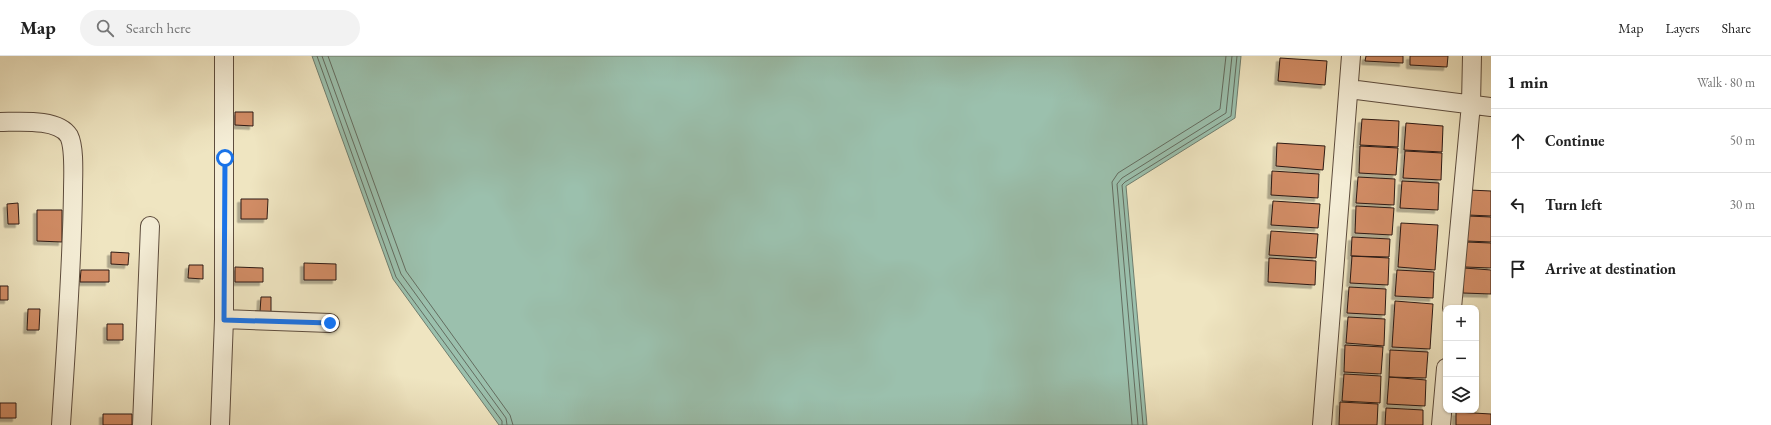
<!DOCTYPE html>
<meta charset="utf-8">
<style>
body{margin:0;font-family:"EB Garamond",serif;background:#f2f2f2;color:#222}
.controls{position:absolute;right:12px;bottom:12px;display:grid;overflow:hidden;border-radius:8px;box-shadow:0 1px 3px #0004}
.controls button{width:36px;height:36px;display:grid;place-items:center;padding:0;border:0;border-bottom:1px solid #e0e0e0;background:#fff;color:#222;font:20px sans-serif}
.stop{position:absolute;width:12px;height:12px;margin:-9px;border:3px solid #1a73e8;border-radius:50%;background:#fff}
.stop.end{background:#1a73e8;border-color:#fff;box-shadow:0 1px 4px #0008}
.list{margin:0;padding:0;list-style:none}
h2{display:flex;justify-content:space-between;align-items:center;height:52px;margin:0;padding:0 16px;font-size:17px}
h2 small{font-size:13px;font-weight:400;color:#767676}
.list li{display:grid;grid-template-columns:26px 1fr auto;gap:12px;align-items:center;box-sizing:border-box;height:64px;padding:0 16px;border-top:1px solid #e0e0e0}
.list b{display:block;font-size:15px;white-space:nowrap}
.list em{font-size:13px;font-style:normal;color:#767676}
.icon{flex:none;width:22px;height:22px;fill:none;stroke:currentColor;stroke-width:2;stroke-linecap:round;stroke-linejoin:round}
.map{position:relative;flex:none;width:1491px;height:369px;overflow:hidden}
header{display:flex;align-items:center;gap:24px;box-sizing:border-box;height:56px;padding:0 20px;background:#fff;border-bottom:1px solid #e0e0e0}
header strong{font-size:19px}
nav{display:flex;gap:22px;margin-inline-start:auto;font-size:14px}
.search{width:280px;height:36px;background:#f2f2f2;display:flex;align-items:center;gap:10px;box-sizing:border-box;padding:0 14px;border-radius:22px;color:#767676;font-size:15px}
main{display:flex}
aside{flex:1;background:#fff}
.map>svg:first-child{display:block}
.water{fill:#9bc0ad;stroke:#6f7e6f}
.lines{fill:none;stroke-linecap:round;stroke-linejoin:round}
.shore{stroke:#646d60;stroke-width:1}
.building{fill:#d18c65;stroke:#2e1a12;filter:url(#shadow)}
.minor-casing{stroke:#5e4d3e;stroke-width:20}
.minor{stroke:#f5eed7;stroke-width:18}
.route{stroke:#1a73e8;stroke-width:5}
</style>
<header>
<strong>Map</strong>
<div class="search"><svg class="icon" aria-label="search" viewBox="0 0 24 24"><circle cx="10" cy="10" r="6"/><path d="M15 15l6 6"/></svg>Search here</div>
<nav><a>Map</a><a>Layers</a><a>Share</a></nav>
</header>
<main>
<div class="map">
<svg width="1491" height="369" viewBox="0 0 1491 369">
<defs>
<filter id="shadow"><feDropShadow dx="-3.5" dy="3.5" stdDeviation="0" flood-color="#0004"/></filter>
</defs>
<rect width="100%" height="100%" fill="#efe5c1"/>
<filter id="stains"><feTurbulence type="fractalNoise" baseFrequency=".005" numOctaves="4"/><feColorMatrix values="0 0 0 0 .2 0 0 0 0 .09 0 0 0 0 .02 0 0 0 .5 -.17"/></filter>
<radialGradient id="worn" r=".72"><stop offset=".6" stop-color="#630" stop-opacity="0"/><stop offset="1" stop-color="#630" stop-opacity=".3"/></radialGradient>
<path class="water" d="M312,0H1241L1235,62L1126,130L1147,369H499L393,223Z"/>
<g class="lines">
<path class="shore" d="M317,0L396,221L502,365V369
M322,0L401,218L506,362L507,369
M328,0L406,215L510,359L513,369
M1132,369L1112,126L1118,117L1220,53L1226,0
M1138,369L1117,128L1122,122L1226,57L1232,0
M1143,369L1122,129L1125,126L1231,60L1237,0"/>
</g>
<path class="building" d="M1366,0H1403V7L1365,5Z
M1410,0H1448L1447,11L1410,9Z
M1280,2L1327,5L1325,29L1278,25Z
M235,56H253V70L235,69Z
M1362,63L1399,65L1398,91L1360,89Z
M1406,67L1443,70L1442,96L1404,94Z
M1277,87L1325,90L1323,114L1276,110Z
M1360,90L1398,92L1396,119L1359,117Z
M1405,95L1442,97L1441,124L1403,122Z
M1272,115L1319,118L1318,142L1271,139Z
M1358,121L1395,123L1394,149L1356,147Z
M1402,125L1439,127L1438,154L1400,152Z
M1469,134L1491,135V160L1468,159Z
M241,143H268L267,163H241Z
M1273,145L1320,148L1318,172L1271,169Z
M18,147L19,168H8L7,148Z
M1356,150L1394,152L1392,179L1355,177Z
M37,154H62V186L37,185Z
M1468,160L1491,161V186L1467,185Z
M1401,167L1438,169L1435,214L1398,211Z
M1271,175L1318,178L1316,202L1269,199Z
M1352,181L1390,183L1389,201L1351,200Z
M1466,186L1491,187V212L1465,211Z
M111,196L129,197L128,209L111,208Z
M1352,200L1389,202L1388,229L1350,227Z
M1269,202L1316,205L1315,229L1268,226Z
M304,207L336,208V224H304Z
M189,209H203V223L188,222Z
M235,211L263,212V226H235Z
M1464,212L1491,214V238L1463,237Z
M81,214H109V226H80Z
M1397,214L1434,216L1433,242L1395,240Z
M0,230H8V244H0Z
M1349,231L1386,233L1385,259L1347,257Z
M261,241H271V256H260Z
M1395,245L1433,248L1430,293L1392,291Z
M28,253H40L39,274H27Z
M1348,261L1385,263L1384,290L1346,287Z
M107,268H123V284H107Z
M1345,289L1383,291L1381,318L1344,316Z
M1390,294L1428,296L1426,322L1389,321Z
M1344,318L1381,320L1380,347L1342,345Z
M1389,321L1426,324L1425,350L1387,348Z
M1340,346L1378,348L1377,369H1339Z
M0,347H16V362H0Z
M1386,352L1423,354V369H1385Z
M1456,356L1491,358V369H1456Z
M103,358H132V369H103Z"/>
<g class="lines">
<g class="minor-casing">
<path id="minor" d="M1349,33L1491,51
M0,66C18,66 58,62 69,80C75,92 73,121 73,135C72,213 66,291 61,369
M1452,252L1471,48L1472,0
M224,263L330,267
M142,369L150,170
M220,369L224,263V0
M1322,369L1351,0
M1441,369L1446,312"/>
</g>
<use href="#minor" class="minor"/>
</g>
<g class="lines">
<path class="route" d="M225,102L224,264L330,267"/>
</g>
<rect width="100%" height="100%" filter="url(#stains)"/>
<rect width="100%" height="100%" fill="url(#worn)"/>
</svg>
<div class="controls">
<button>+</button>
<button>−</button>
<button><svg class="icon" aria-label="layers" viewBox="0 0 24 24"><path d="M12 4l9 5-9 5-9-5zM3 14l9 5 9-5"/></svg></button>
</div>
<div class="stop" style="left:225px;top:102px"></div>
<div class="stop end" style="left:330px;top:267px"></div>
</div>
<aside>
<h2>1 min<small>Walk · 80 m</small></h2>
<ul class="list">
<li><svg class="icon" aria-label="ahead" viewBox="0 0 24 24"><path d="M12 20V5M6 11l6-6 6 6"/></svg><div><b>Continue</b></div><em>50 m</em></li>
<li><svg class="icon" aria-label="left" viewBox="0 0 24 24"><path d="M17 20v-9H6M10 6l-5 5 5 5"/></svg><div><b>Turn left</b></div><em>30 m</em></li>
<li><svg class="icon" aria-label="arrive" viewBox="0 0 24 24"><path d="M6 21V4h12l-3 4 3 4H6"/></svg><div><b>Arrive at destination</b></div></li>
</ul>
</aside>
</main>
